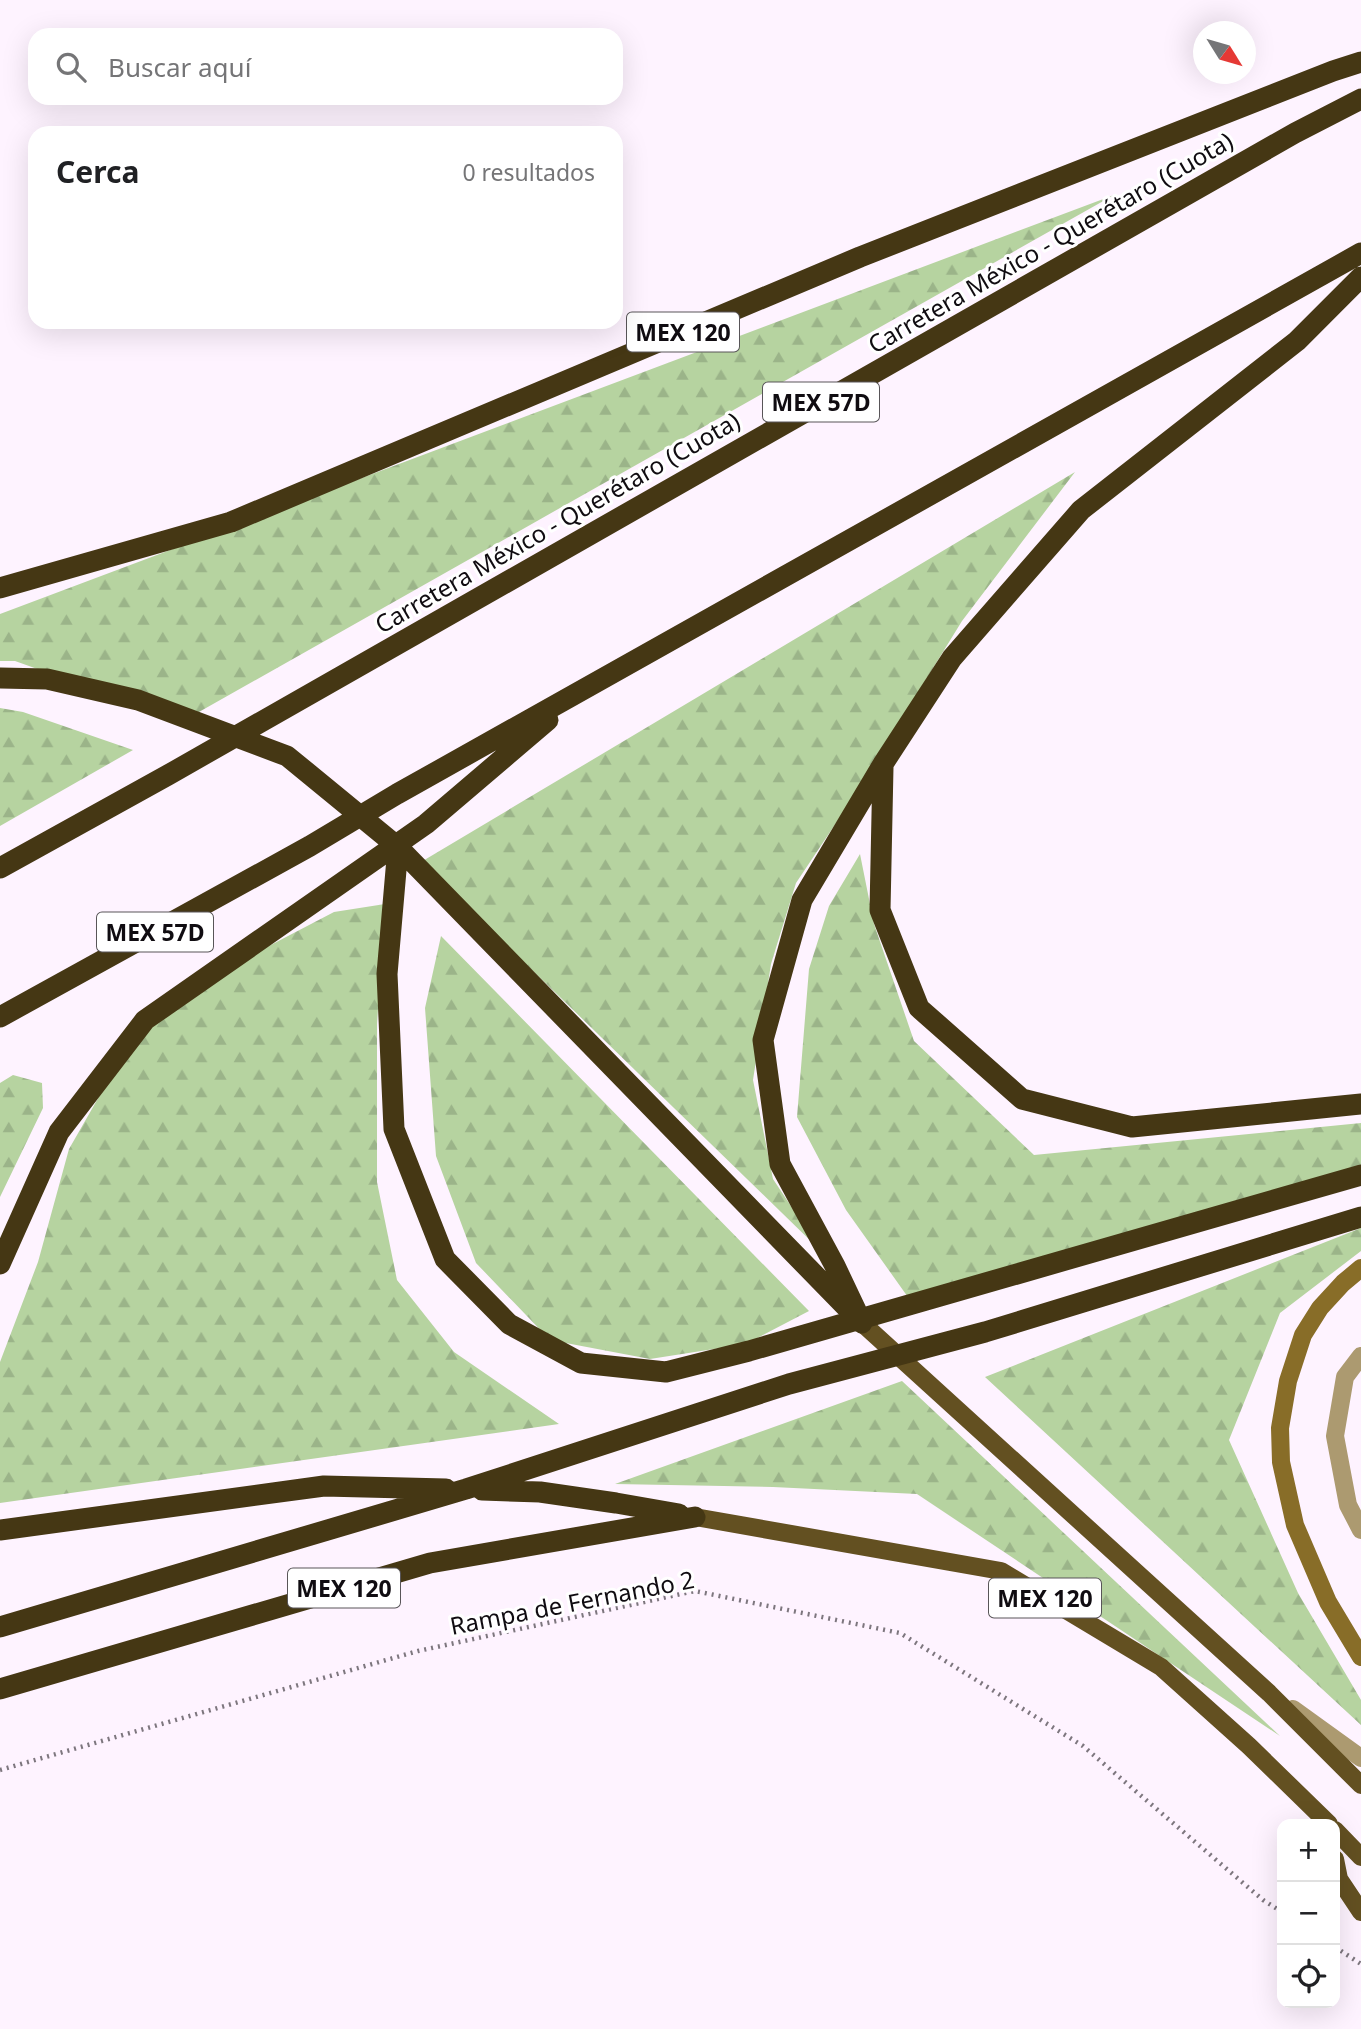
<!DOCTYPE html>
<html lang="es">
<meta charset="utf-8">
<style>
body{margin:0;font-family:"Noto Sans",sans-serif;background:#f6f6f6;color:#202124}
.controls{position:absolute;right:21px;bottom:21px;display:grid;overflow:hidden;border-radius:14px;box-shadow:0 7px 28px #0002}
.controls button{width:63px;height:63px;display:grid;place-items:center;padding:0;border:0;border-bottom:2px solid #e0e0e0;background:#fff;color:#202124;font:35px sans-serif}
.compass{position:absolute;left:1193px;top:21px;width:63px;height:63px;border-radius:50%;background:#fff;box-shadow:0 7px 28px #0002;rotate:127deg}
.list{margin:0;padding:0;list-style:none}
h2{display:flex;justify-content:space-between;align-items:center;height:91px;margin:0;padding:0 28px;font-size:30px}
h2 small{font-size:23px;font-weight:400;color:#757577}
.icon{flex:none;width:38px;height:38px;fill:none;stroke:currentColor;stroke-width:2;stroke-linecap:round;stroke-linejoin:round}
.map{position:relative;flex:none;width:1361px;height:2029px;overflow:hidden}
.search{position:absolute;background:#fff;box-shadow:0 7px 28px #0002;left:28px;top:28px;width:595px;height:77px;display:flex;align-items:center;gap:18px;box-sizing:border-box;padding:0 24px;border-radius:21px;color:#757577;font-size:26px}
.panel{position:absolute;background:#fff;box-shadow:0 7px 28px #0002;left:28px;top:126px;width:595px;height:203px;border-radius:21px}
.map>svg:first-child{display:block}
.forest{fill:url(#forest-firs)}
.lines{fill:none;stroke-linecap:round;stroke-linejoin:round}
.path{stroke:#7d767e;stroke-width:4.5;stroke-dasharray:2 5;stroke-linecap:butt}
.service{stroke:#ac9a70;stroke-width:18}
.tertiary{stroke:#ac9a70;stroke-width:18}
.secondary{stroke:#886d28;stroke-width:18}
.primary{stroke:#635021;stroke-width:18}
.motorway{stroke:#453714;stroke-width:21}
.labels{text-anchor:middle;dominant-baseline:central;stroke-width:6;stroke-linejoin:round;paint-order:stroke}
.shield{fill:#fff;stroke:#585558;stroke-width:2}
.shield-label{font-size:23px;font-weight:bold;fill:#100c11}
.street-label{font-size:24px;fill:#100c11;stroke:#fff}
</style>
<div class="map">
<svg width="1361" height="2029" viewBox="0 0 1361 2029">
<defs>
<pattern id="forest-firs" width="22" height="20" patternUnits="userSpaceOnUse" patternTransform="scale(1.75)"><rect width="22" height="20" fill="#b6d3a0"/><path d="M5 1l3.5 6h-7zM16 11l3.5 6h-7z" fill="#9bb489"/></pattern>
</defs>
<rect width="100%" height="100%" fill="#fef3ff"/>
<path class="forest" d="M1114,195L183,721L15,661H0V614Z
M1075,472L962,621L856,793L796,883L771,964L753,1080L773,1179L820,1250L421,862Z
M0,708L23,712L133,750L0,826Z
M860,854L874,924L914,1041L1034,1155L1361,1123V1170L910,1300L846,1210L797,1117L809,969L829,906Z
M385,904L377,1024V1182L397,1280L454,1352L559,1424L0,1503V1362L38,1262L69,1149L128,1046L225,969L334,912Z
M441,936L809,1311L746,1344L650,1359L550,1340L476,1263L436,1156L425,1008Z
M13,1075L42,1083L43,1108L0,1197V1083Z
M1361,1228V1251L1280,1313L1229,1440L1298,1593L1361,1700V1725L985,1377Z
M902,1381L1280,1736L917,1494L773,1487L615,1484Z"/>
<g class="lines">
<path class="path" d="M0,1770L418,1651L695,1591L900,1633L1083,1746L1263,1900L1282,1912
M1335,1947L1361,1964"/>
<path class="service" d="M1361,1356L1345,1377L1335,1436L1348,1505L1361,1530"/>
<path class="tertiary" d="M1293,1709L1361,1758"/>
<path class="secondary" d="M1361,1268L1343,1283L1320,1308L1303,1335L1288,1381L1280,1428L1281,1462L1295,1525L1328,1602L1361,1657"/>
<path class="primary" d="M862,1323L1269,1693L1361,1785
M695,1517L1001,1571L1161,1667L1249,1746L1329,1824
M1335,1830L1361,1857
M1335,1859L1339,1879L1361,1912"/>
<path class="motorway" d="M0,588L231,522L860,257L1333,71L1361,62
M0,678L47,679L138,700L287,756L398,847L849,1310
M883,767L880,910L919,1008L1022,1099L1132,1127L1361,1104
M398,847L387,974L394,1129L445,1259L509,1324L581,1363L666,1372L749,1351L1361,1175
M0,868L168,775L1295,133L1361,99
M0,1017L310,846L397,794L1361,253
M0,1264L59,1132L145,1020L426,824L548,720
M862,1323L835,1266L780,1164L763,1040L802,900L883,764L952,658L1081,510L1297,341L1361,277
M482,1490L540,1492L616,1503L679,1514
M0,1530L324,1486L446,1489
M0,1627L466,1489L789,1384L985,1332L1361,1217
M0,1689L430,1563L695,1517"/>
</g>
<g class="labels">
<g class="shield">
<rect x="627" y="312.5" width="112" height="39" rx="5"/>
<rect x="763" y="382.5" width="116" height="39" rx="5"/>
<rect x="97" y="912.5" width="116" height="39" rx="5"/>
<rect x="288" y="1568.5" width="112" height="39" rx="5"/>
<rect x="989" y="1578.5" width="112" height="39" rx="5"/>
</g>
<g class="shield-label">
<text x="683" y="332">MEX 120</text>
<text x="821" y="402">MEX 57D</text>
<text x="155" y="932">MEX 57D</text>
<text x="344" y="1588">MEX 120</text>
<text x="1045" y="1598">MEX 120</text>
</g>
<g class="street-label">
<text transform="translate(1050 242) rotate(-30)">Carretera México - Querétaro (Cuota)</text>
<text transform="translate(557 522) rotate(-30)">Carretera México - Querétaro (Cuota)</text>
<text transform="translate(572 1602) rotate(-11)">Rampa de Fernando 2</text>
</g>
</g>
</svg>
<div class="controls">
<button>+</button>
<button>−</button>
<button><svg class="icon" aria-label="locate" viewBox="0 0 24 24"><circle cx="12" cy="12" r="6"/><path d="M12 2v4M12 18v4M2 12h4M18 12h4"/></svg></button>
</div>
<svg class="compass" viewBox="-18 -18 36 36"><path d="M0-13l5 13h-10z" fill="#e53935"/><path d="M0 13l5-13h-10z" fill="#757577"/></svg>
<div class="search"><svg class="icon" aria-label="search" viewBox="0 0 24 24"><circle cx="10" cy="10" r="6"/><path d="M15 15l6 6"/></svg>Buscar aquí</div>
<section class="panel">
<h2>Cerca<small>0 resultados</small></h2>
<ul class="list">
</ul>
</section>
</div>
